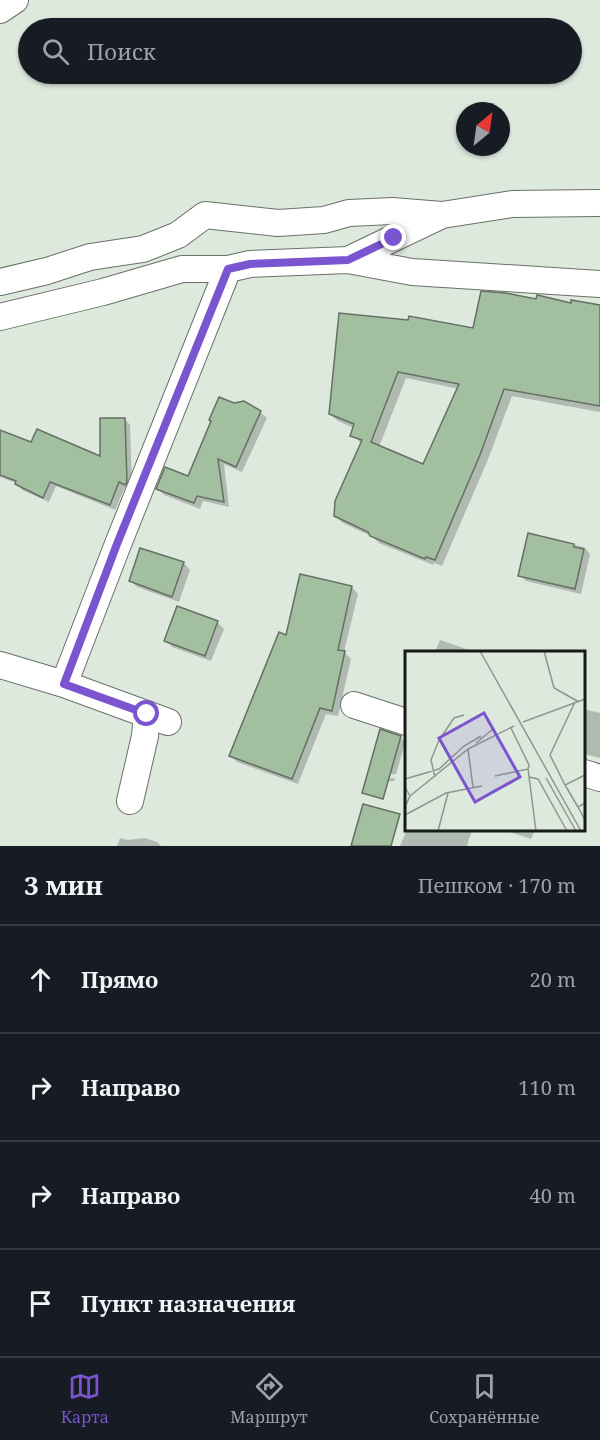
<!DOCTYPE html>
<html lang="ru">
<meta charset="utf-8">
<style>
body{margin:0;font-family:"Noto Serif",serif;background:#20242c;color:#f1f3f6}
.compass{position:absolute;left:456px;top:102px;width:54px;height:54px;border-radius:50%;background:#171b24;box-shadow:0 2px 4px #0004;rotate:29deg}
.stop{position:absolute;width:18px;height:18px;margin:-14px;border:4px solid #7a55cf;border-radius:50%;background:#fff}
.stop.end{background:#7a55cf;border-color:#fff;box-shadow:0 2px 6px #0008}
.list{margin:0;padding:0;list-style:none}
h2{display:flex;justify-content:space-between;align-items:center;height:78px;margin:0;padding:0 24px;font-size:26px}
h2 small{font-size:20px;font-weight:400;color:#9ea1a6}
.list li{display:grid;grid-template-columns:39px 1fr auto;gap:18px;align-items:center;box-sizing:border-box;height:108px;padding:0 24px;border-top:2px solid #363941}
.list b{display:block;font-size:22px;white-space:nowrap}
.list em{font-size:20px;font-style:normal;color:#9ea1a6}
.icon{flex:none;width:33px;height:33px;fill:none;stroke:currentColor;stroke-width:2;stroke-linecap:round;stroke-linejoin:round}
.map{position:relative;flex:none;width:600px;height:846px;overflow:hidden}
.search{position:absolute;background:#171b24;box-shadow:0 2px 4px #0004;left:18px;right:18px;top:18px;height:66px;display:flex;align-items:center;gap:15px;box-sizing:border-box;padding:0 21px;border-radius:33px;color:#9ea1a6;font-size:22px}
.sheet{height:510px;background:#171b24}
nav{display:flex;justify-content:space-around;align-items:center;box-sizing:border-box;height:84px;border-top:2px solid #363941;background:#171b24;font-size:16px;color:#9ea1a6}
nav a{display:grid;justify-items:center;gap:3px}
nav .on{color:#7a55cf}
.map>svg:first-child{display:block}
.shadow{fill:#0003;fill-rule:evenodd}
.building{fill:#a2bfa0;stroke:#666f65;stroke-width:1.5;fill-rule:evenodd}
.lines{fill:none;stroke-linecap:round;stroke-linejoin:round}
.minor-casing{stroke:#687167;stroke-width:28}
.minor{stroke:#fff;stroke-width:26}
.route{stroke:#7a55cf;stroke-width:8}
.inset-road{fill:none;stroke:#8e978e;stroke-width:1.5}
.view{fill:#7a55cf;fill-opacity:0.15;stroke:#7a55cf;stroke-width:3}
.inset-edge{fill:none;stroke:#171b17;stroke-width:3}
</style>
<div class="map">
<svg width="600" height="846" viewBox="0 0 600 846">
<rect width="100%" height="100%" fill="#dee9de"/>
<path class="shadow" d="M572,304L600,306V412L512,396L487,462L442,566L434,563L433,565L379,543L373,537L343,523L335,516L362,444L352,435L354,428L338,421L330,414L340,315L474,330ZM406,378L459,389L423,466L379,447Z
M260,412L267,418L242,472L224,464L229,507L203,501L200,509L164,495L158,489L189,478Z
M125,419L130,425L132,488L131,490L125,487L115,510L56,486L49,502L22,490L16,483L0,477V431L32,444L102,458Z
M529,535L584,547L590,554L581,594L526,581L520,575Z
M158,554L184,563L190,570L179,602L137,587L131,581Z
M352,587L358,594L344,652L351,659L338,716L326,714L298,784L237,762L231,756L287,637Z
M217,622L224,629L211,661L172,647L166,640Z
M440,640L475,652H435Z
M584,709L600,713V758L584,754Z
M381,731L400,737L405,743L396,774L373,776V779L395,778L394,781L373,782L369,777Z
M407,830H472L467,846H400Z
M504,830H535L531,839Z
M120,838L128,840L145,838L157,842L161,846H117Z"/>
<path class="building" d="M481,291L505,293L536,299L537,295L571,303V300L600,305V406L504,389L480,455L435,560L426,557L425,559L370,536L368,532L334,516L335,501L362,440L350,436L354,424L329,414L339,313L408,320L409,316L473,328ZM398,372L459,384L423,464L371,442Z
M219,397L234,403L244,401L261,411L236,467L218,459L224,502L197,496L194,503L156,489L165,467L188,476L211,421L209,420Z
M100,418H125L127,482L125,485L119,482L110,505L50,482L43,498L15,484L16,481L0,475V430L31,442L37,429L100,456Z
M528,533L574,544V547L584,549L575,589L518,576Z
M140,548L184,562L172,597L129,581Z
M300,574L352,586L338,650L345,651L332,711L320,708L292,779L229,756L279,632L286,635Z
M177,606L218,621L205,656L164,641Z
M380,729L401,736L383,799L362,793Z
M363,804L400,814L391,846H351Z"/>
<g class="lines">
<g class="minor-casing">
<path id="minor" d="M0,10L15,0
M348,260L442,215L512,204L597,203
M0,282L47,271L90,257L143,249L178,235L205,215L278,223L324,220L349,213L392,211L442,215
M0,317L103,292L182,269H228
M0,665L64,684L168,722
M64,684L118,544L228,269L250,264L348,260L412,272L600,284
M354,705L406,722
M584,773L600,778
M130,801L145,736L147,714"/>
</g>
<use href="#minor" class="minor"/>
</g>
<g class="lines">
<path class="route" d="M147,714L64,684L117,544L228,269L250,264L348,260L394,238"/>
</g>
<g transform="translate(405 651)">
<rect width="180" height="180" fill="#dee9de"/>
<path class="inset-road" d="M75,0L176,180M139,0L149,37L174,51M180,9V31M118,71L180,48M106,77L124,114L123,118M71,92L88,78M90,125L123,118L131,180M30,126L26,109L34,89L49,67L59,64M124,126L133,128L162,180M141,127L171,180M0,128L34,118L59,95L76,85M160,134L145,104L170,51M0,136L5,145L0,156M68,136L63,98L109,75M5,145L63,98M180,152L173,156L180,169M173,156L160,134L180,124M0,164L41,142L77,135M33,180L43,142"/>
<path class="view" d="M79,62L115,126L70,151L34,87Z"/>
<rect width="180" height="180" class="inset-edge"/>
</g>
</svg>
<svg class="compass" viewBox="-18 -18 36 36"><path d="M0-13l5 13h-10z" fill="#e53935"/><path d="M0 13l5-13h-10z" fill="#9ea1a6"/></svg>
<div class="stop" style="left:147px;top:714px"></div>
<div class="stop end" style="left:394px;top:238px"></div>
<div class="search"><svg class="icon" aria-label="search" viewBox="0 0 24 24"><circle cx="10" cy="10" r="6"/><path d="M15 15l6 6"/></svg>Поиск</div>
</div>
<section class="sheet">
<h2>3 мин<small>Пешком · 170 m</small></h2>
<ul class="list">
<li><svg class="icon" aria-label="ahead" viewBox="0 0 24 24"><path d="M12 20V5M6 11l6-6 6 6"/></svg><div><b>Прямо</b></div><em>20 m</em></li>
<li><svg class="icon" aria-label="right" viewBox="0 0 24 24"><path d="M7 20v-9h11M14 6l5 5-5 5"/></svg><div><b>Направо</b></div><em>110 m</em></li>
<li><svg class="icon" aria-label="right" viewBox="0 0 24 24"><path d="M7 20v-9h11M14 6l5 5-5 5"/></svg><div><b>Направо</b></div><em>40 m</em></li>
<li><svg class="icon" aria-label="arrive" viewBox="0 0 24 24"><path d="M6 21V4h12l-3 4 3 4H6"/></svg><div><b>Пункт назначения</b></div></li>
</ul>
</section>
<nav>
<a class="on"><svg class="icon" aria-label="map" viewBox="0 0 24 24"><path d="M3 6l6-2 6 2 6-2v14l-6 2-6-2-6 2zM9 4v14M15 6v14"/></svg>Карта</a>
<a><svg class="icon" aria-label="directions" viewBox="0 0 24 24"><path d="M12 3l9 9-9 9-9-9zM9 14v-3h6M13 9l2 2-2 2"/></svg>Маршрут</a>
<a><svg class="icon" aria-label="saved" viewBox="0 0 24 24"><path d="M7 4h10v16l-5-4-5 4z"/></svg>Сохранённые</a>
</nav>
